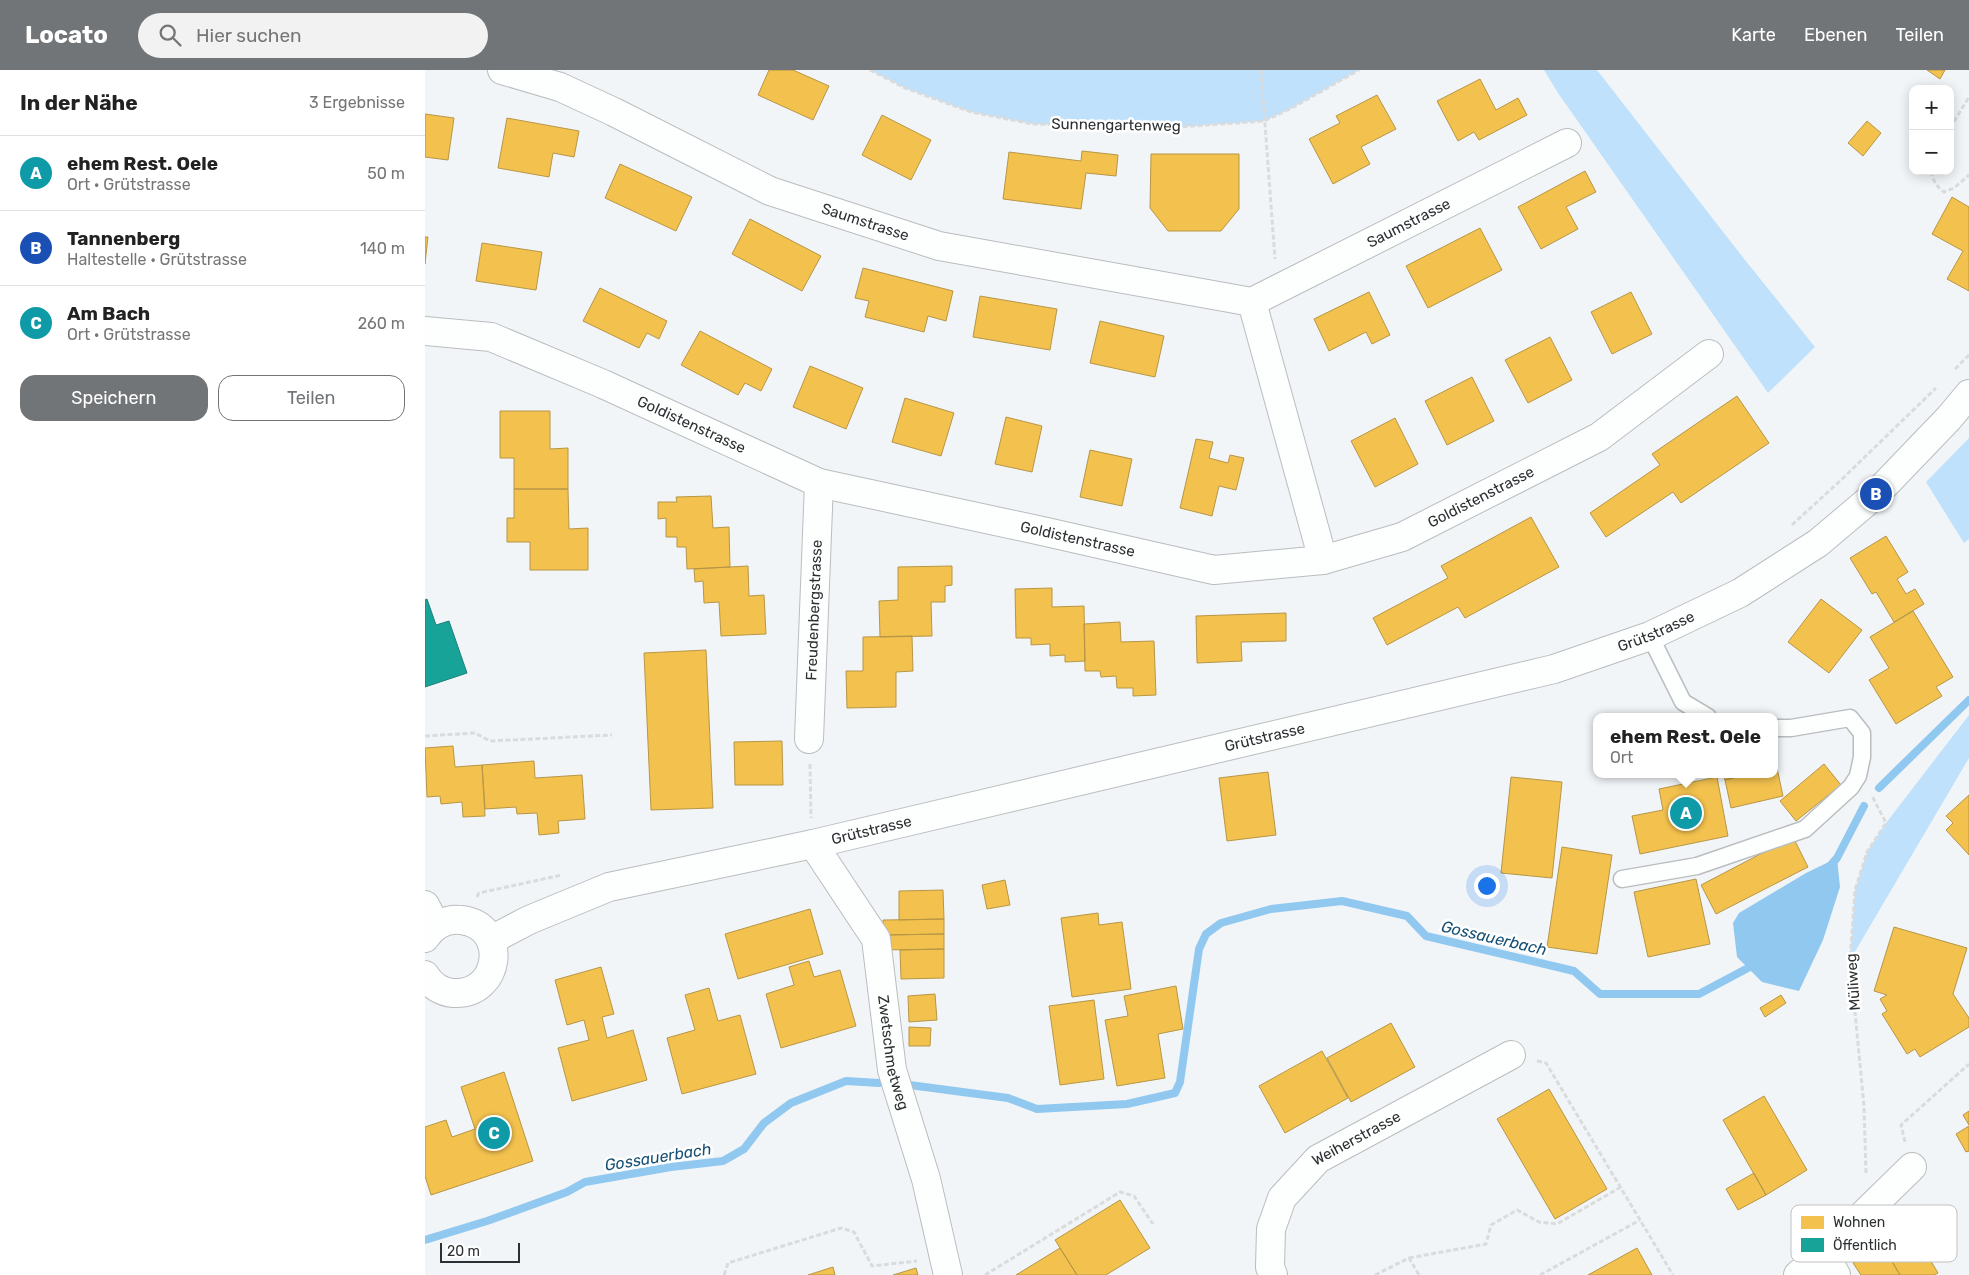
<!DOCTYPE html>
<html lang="de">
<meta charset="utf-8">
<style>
body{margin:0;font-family:Rubik,sans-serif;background:#f2f2f2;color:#222}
.controls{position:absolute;right:15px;top:15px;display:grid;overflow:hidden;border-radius:10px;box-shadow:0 2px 12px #0003}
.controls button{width:45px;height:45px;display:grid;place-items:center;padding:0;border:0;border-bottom:1px solid #e0e0e0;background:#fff;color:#222;font:25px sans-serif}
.scale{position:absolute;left:15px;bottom:12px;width:80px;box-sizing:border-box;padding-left:5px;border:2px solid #2d3032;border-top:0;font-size:14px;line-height:18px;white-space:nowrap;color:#2d3032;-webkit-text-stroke:4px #fff;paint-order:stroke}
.you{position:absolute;left:1061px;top:815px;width:18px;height:18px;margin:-12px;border:4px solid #fff;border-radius:50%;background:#1a73e8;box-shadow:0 0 0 8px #1a73e833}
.badge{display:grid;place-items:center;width:32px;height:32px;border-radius:50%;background:#727577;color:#fff;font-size:16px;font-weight:700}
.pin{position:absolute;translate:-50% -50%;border:2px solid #fff;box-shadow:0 1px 5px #0006}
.popup{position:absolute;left:1168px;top:643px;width:185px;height:65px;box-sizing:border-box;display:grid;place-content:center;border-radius:10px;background:#fff;filter:drop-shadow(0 1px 4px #0005);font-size:16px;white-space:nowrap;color:#767676}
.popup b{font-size:19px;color:#222}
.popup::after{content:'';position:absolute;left:50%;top:100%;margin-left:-10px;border:10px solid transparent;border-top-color:#fff}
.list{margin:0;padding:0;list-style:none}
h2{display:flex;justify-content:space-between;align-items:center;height:65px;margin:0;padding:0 20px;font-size:21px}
h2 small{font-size:16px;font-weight:400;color:#767676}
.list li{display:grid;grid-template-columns:32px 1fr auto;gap:15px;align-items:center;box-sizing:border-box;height:75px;padding:0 20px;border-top:1px solid #e0e0e0}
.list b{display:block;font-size:19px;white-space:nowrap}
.list p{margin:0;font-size:16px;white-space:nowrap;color:#767676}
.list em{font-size:16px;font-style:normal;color:#767676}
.actions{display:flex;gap:10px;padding:15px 20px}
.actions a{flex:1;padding:11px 0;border:1px solid #727577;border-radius:15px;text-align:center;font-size:18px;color:#727577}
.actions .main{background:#727577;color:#fff}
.icon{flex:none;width:28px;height:28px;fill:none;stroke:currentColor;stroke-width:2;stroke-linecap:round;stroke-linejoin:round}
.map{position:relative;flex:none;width:1544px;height:1205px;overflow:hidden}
header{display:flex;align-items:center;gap:30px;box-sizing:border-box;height:70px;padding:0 25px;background:#727577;color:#fff}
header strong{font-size:24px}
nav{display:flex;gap:28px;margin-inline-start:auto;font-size:18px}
.search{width:350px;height:45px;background:#f2f2f2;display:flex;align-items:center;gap:12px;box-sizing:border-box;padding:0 18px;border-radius:28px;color:#767676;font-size:19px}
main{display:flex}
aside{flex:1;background:#fff}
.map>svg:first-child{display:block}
.green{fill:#bfe1fb}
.water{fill:#91c8f0}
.homes{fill:#f2c14e;stroke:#b79646}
.public{fill:#17a398;stroke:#1e8079}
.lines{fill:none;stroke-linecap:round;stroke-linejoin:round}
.stream{stroke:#91c8f0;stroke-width:8}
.lane-casing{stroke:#babdbf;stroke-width:19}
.street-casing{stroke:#babdbf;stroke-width:30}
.secondary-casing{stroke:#babdbf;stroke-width:30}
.path{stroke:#d9dbdc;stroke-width:3;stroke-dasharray:5 2.5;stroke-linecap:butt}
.lane{stroke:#fdfefe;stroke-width:16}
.street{stroke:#fdfefe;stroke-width:28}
.secondary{stroke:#fdfefe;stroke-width:28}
.labels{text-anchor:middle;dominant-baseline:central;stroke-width:5;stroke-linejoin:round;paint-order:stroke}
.street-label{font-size:15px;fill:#2d3032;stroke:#fff}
.water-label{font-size:16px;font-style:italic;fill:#165075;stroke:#fff}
.key{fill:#fff;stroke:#c0c1c2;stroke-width:1}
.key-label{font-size:14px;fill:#2d3032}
</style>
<header>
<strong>Locato</strong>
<div class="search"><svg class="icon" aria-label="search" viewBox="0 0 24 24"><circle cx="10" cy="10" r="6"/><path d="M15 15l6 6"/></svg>Hier suchen</div>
<nav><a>Karte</a><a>Ebenen</a><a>Teilen</a></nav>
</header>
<main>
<aside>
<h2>In der Nähe<small>3 Ergebnisse</small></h2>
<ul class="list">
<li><span class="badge" style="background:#0f9aa8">A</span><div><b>ehem Rest. Oele</b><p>Ort · Grütstrasse</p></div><em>50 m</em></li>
<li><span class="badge" style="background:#1a4fb4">B</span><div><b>Tannenberg</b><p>Haltestelle · Grütstrasse</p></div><em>140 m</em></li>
<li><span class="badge" style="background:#0f9aa8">C</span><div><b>Am Bach</b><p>Ort · Grütstrasse</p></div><em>260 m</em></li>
</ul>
<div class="actions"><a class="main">Speichern</a><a>Teilen</a></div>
</aside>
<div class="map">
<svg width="1544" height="1205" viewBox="0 0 1544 1205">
<rect width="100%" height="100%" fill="#f2f5f8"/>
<path class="green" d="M445,0H934L865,39L839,51L739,58L608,54L546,42L480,18Z
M1119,0H1172L1320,190L1390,277L1343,323L1133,23Z
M1544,368V469L1539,473L1501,412Z
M1544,645V688L1425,890L1430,820L1442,782L1461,753Z"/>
<path class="water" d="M1412,788L1415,817L1398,870L1374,921L1337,912L1312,887L1308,853L1314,843L1381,803Z"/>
<path class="homes" d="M344,0H368L404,16L388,50L333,25Z
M1502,0H1520L1515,9Z
M1055,9L1071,40L1093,28L1102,45L1054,70L1049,62L1033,71L1012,31Z
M952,25L971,59L936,77L945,94L908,114L884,69L915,53L911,46Z
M0,44L29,48L23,90L0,87Z
M457,45L506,70L486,110L437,85Z
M82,48L154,61L149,87L128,83L124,107L73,98Z
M1442,51L1456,63L1438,86L1423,73Z
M657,81L693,85L691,106L661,103L656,139L578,129L584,82L656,91Z
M726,84H814V139L796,161H743L725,138Z
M195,94L267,127L251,161L180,128Z
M1160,101L1171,122L1141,137L1153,159L1116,179L1093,137Z
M1527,127L1544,137V221L1522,209L1538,181L1507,164Z
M325,149L396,186L377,221L307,184Z
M1055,158L1077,200L1003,238L981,196Z
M0,167H3L0,194Z
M57,173L117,182L111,220L51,211Z
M438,198L528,221L521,251L503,246L499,262L440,247L444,231L430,228Z
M175,218L242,251L234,269L222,263L214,278L158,251Z
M944,222L965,265L947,274L941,262L904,281L889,249Z
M1206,222L1227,264L1187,284L1166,242Z
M555,226L632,239L625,280L548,267Z
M675,251L739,266L730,307L665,293Z
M275,261L347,299L336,321L320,313L313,325L256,295Z
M1125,267L1147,310L1103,333L1080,290Z
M385,296L438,318L421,359L368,337Z
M1047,307L1069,351L1022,375L1000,331Z
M1312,326L1344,373L1256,433L1248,422L1181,467L1165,443L1235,395L1227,384Z
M480,328L529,343L516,386L467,372Z
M75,341H125V379L143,378V419H89V388H75Z
M581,347L617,356L607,402L570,394Z
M970,348L993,394L950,417L926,371Z
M771,369L788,372L784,388L803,393L805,385L819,388L811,420L794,416L787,446L755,438Z
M665,380L707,389L697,436L655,427Z
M89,419H143L144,459L163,458V500H105V472H82V448H89Z
M286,426L288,458L304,457L305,497L262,499L261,477H252V467H241V448L233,449V432H252L251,427Z
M1106,447L1134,497L1040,548L1033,537L962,575L948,548L1023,508L1016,496Z
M1461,466L1483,502L1472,509L1481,524L1490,519L1499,534L1469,552L1451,522L1447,524L1425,488Z
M323,496L324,526L339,525L341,564L296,566L294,532L279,533L278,511L270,512L269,499Z
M527,496V515L520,516V532H506L507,566L455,567L454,531L473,530V497Z
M627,518V537L659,536L660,591L640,592V585L625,586V574L606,575V568H591L590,519Z
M1396,529L1437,560L1404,603L1363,572Z
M1488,541L1528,607L1511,617L1517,626L1471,654L1444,610L1464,598L1445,567Z
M861,543V571L816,572L817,591L772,593L771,546Z
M695,552L696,572L729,571L731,625L708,626V618H692L691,606L676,607L675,601H660L659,554Z
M487,566L488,601L471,602V637L422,638L421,601H438V567Z
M281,580L288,738L226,740L219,583Z
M357,671L358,715H310L309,672Z
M28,676L30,697L57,695L60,746L38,747L37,732L16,734L15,726L2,727L0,678Z
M109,691L110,708L157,705L160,749L133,751L134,763L114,765L112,743L92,744L91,737L60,739L57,695Z
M1399,694L1416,715L1371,751L1355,731Z
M1350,698H1352L1358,726L1306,738L1300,710L1324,704H1350Z
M843,702L851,765L802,771L794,708Z
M1298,704H1324L1300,710Z
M1086,707L1137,712L1127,808L1076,803Z
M1292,707L1303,766L1215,784L1207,746L1238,740L1234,719Z
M1544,725V785L1521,760L1528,753L1521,746Z
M1368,767L1383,797L1291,844L1276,815Z
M1137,777L1187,785L1172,884L1122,877Z
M1271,809L1285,874L1223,887L1209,822Z
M580,810L585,835L562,839L557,815Z
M518,820L519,849L474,850V821Z
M385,839L398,884L313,909L300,864Z
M673,843L674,855L697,852L706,919L647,927L636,848Z
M519,849V864L459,865L458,850Z
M1469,857L1542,878L1528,924L1544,948V957L1495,987L1490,979L1482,984L1457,944L1462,941L1455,929L1462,925L1449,921Z
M519,864V879L459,880V865Z
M519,879V908L476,909L475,880Z
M384,891L389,907L415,900L431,956L356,978L341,924L369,915L364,897Z
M176,897L189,944L177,947L182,968L208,960L222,1010L147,1031L133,978L164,970L159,950L142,955L130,910Z
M751,916L758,959L733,964L740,1008L692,1016L680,950L703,946L699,926Z
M284,918L293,951L315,945L331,1004L257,1024L242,968L270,960L260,925Z
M510,924L512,950L484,952L483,926Z
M1356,925L1361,933L1340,947L1335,938Z
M669,930L679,1009L635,1015L624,936Z
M966,953L990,997L926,1032L902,988Z
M484,957L506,958L505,976H484Z
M897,981L923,1028L860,1063L834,1016Z
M79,1002L108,1091L6,1125L0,1106V1057L21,1050L27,1067L50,1059L36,1017Z
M1124,1019L1182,1119L1130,1149L1072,1049Z
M1339,1026L1382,1100L1341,1125L1298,1050Z
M1544,1041V1055L1538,1045Z
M1544,1056V1081L1541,1082L1531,1064Z
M1329,1103L1341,1125L1313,1140L1301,1119Z
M695,1130L725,1178L681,1205H652L630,1170Z
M1487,1159L1513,1203L1509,1205H1475L1458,1176Z
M1458,1176L1475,1205H1436L1428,1193Z
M635,1178L652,1205H591Z
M1212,1178L1227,1205H1163Z
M408,1197L410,1205H383Z
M491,1198L493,1205H468Z"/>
<path class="public" d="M2,529L11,555L24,551L42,603L0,617V530Z"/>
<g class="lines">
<path class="stream" d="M1454,718L1544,630
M1405,796L1412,788L1439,736
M477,1014L583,1028L612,1039L702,1034L750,1023L755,1012L774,879L781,864L796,853L846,839L917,831L982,846L1001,866L1149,901L1175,924H1274L1323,898L1329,890
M0,1170L62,1151L142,1122L160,1112L246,1097L298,1091L319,1079L339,1053L366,1033L421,1011L454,1013"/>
<g class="lane-casing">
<path id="lane" d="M1225,566L1258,632L1283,647
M1197,809L1272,796L1380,759L1426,717L1433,706L1437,687V663L1425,648L1366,658H1350"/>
</g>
<g class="street-casing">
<g id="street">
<path id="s1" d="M77,0L135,17L189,42L345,121L514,176L827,232L1142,73"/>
<path d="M827,232L898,490"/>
<path id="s2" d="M0,261L66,267L178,314L394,413L617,461L789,500L898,490L977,467L1174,367L1284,284"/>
<path id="s3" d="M384,669L394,413"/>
<path id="s4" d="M388,774L451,869L467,1000L501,1109L523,1205"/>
<path d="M1399,1183L1411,1205"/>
<path id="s5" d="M848,1205L845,1197L846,1159L857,1128L893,1089L1086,985"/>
<path d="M1373,1205L1399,1183L1487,1097"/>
</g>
</g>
<g class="secondary-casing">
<g id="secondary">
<path d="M0,835L11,856"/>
<path d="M0,868C8,856 21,848 36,850C84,855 77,926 28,923C16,922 6,915 0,905"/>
<path id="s6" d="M66,870L104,850L184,817L388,774L1129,599L1225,566L1315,523L1393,473L1451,424L1524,348L1544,324"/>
</g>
</g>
<path class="path" d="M445,0L480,18L546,42L608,54L739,58L839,51L865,39L934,0
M836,0L850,189
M1525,58L1544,27
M1507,101C1507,110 1512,117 1519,122L1529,118L1544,105
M1530,299L1544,285
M1367,455L1416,410L1511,318
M0,666L50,663L65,671L187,665
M385,694L386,748
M52,827L54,823L137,805
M1112,991L1121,993L1248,1205
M1480,1072L1476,1055L1544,994
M1441,1103L1439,1036L1425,890L1430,820L1442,782L1461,753L1447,726
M984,1188L1061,1174L1066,1155L1092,1140L1114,1152L1132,1154L1196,1117
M299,1205L303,1193L416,1158L429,1162L447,1196L492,1191
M560,1205L695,1122L709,1126L728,1154
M950,1205L984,1188L994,1205
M1115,1205L1215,1150"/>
<use href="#lane" class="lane"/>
<use href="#street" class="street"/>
<use href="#secondary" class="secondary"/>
</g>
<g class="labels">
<g class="street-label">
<text transform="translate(691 55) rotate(1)">Sunnengartenweg</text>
<text stroke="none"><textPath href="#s1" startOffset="395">Saumstrasse</textPath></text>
<text stroke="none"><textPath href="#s1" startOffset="966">Saumstrasse</textPath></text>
<text stroke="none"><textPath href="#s2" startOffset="285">Goldistenstrasse</textPath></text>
<text stroke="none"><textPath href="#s2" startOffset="1110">Goldistenstrasse</textPath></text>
<text stroke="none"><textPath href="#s2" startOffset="690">Goldistenstrasse</textPath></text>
<text stroke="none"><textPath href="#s3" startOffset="129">Freudenbergstrasse</textPath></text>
<text stroke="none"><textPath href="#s6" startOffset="1208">Grütstrasse</textPath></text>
<text stroke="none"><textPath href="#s6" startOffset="802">Grütstrasse</textPath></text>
<text stroke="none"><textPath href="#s6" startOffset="398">Grütstrasse</textPath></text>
<text transform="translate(1428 912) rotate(-94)">Müliweg</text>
<text stroke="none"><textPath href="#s4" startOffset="229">Zwetschmetweg</textPath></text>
<text stroke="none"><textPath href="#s5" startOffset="176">Weiherstrasse</textPath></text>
</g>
<g class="water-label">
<text transform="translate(1069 868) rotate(13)">Gossauerbach</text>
<text transform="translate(233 1087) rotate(-9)">Gossauerbach</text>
</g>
</g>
<rect x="1366" y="1135" width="166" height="57" rx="8" class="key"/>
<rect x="1376" y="1146" width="23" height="13" fill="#f2c14e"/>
<rect x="1376" y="1168" width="23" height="14" fill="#17a398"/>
<g class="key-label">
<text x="1408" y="1157">Wohnen</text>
<text x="1408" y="1180">Öffentlich</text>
</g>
</svg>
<div class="controls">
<button>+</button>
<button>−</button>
</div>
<div class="scale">20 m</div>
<div class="you"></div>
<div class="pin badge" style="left:1261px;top:743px;background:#0f9aa8">A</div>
<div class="popup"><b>ehem Rest. Oele</b>Ort</div>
<div class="pin badge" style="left:1451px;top:424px;background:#1a4fb4">B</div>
<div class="pin badge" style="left:69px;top:1063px;background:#0f9aa8">C</div>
</div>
</main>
